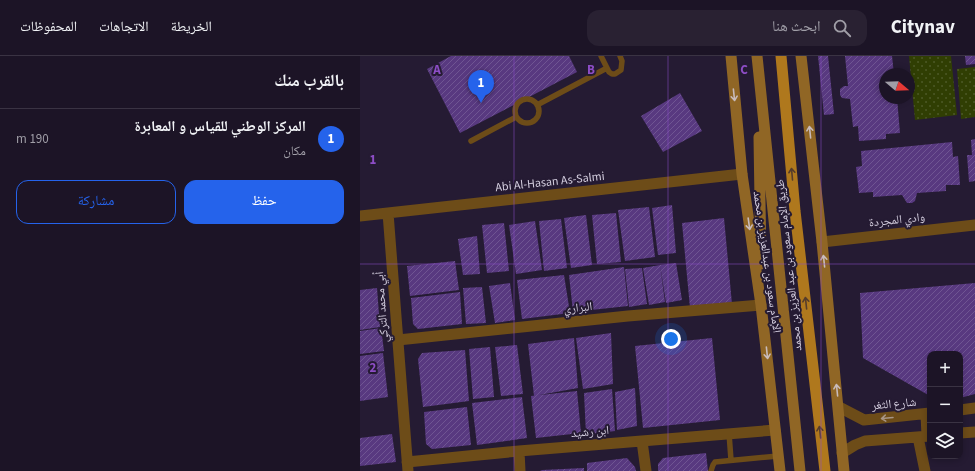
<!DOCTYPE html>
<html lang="ar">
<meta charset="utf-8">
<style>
body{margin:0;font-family:"Source Sans 3","Noto Naskh Arabic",sans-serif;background:#292132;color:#f1f3f6;direction:rtl}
.controls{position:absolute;right:12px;bottom:12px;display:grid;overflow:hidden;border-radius:8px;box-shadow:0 2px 6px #0003}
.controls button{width:36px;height:36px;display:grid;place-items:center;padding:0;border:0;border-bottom:1px solid #3a3343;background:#1c1426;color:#f1f3f6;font:20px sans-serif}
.compass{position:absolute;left:519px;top:12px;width:36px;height:36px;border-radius:50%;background:#1c1426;box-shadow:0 2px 6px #0003;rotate:109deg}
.you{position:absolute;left:311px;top:283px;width:14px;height:14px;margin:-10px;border:3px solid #fff;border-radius:50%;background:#1a73e8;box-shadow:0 0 0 6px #1a73e833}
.badge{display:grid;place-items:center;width:26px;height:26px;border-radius:50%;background:#2563eb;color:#fff;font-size:13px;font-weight:700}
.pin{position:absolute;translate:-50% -33px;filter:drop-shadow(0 1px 2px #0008)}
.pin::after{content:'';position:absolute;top:21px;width:14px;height:12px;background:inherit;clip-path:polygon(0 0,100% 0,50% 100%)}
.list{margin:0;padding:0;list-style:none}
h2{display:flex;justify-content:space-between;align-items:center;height:52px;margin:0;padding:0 16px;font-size:17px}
h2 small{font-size:13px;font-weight:400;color:#a09ea7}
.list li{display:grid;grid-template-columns:26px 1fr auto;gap:12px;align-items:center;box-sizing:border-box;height:60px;padding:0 16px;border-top:1px solid #3a3343}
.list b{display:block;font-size:15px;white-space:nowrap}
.list p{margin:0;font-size:13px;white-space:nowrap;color:#a09ea7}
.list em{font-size:13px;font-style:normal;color:#a09ea7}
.actions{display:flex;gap:8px;padding:12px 16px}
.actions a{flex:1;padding:9px 0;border:1px solid #2563eb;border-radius:12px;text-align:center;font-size:14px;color:#2563eb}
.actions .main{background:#2563eb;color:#fff}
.icon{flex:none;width:22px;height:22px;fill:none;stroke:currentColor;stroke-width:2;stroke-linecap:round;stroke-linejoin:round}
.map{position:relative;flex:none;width:615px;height:415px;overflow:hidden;direction:ltr}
header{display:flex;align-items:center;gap:24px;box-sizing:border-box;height:56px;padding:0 20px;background:#1c1426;border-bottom:1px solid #3a3343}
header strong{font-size:19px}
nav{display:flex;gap:22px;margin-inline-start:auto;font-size:14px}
.search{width:280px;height:36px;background:#292132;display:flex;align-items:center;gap:10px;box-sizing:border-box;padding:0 14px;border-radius:12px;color:#a09ea7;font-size:15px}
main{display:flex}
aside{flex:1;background:#1c1426}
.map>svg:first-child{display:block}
.grass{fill:url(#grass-dots)}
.building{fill:url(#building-hatch)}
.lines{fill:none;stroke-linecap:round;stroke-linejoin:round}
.service{stroke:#6d4c18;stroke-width:5.5}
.minor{stroke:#6d4c18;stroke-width:11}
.secondary{stroke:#906625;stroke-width:11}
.primary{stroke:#af781d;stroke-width:11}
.oneway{stroke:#c8bbbb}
.oneway2{stroke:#553c2b}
.oneway3{stroke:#a79587}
.grid{fill:none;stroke:#8d4dc6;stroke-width:1;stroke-opacity:0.55}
.labels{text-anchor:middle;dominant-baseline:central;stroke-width:4;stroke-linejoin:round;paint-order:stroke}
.street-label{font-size:12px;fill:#d6d0e1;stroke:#251b33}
.grid-label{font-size:13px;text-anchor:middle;font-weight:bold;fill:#8d4dc6;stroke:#251b33;stroke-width:4;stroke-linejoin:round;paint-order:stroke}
</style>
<header>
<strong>Citynav</strong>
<div class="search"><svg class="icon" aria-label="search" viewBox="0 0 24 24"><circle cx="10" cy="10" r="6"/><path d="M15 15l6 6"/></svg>ابحث هنا</div>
<nav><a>الخريطة</a><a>الاتجاهات</a><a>المحفوظات</a></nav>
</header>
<main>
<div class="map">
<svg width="615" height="415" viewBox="0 0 615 415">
<defs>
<pattern id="grass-dots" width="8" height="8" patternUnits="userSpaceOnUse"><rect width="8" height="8" fill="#303e03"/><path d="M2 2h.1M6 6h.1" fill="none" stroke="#4d5927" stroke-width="1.8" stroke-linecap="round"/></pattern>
<pattern id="building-hatch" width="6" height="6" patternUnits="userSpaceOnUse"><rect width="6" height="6" fill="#583980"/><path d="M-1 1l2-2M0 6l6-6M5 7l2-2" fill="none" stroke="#6f5592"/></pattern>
</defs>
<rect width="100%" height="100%" fill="#251b33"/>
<path class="grass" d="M549,0H591L597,59L555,64Z
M615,11V61L601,63L597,13Z"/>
<path class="building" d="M91,0H209L217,16L100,77L67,13Z
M458,0H468L474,58L464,59Z
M485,0H532L534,18H525V42H537L540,77L526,78V83L499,85L498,70L493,71L490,43L482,42L480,39V33L484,30H488Z
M605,0H615V8L606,9Z
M320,37L342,75L303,96L281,60Z
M615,83V125L609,126L607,99H612L611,84Z
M592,86L593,101L598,100L600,129H586V135L557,137L555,145L552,147H547L542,139L513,141V136L499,137L496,111L502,110L501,95Z
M312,149L316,197L298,199L292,152Z
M289,151L295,201L265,205L258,154Z
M256,157L261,206L237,208L232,159Z
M226,159L232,209L211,212L204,162Z
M364,162L372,248L330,252L322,167Z
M201,163L207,212L184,215L179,165Z
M175,165L182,214L156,218L149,169Z
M144,167L149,215L127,217L122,169Z
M117,180L120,218L103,219L98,183Z
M95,205L99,234L50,240L47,210Z
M316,207L322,244L306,247L300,209Z
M300,209L305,246L289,249L283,212Z
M264,211L268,250L213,256L209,219Z
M282,212L287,248L269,251L265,213Z
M204,219L210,257L162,263L157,224Z
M150,227L155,264L135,267L129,230Z
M615,227V338L600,342V298H570V340L503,302L500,237Z
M122,231L126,267L106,268L103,232Z
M17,232L20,271L0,274V234Z
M100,236L102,268L58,273L53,268L51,242Z
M21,272L24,295L0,298V275Z
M251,277L253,328L223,333L216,282Z
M214,282L218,332L174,340L168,288Z
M352,282L360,364L283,372L275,290Z
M157,289L163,338L141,340L135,291Z
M130,291L134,341L113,343L109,293Z
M105,294L109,345L63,351L58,303L62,297Z
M23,297L28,341L0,345V300Z
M275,332L277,370L257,374L255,336Z
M252,333L255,375L226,379L224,337Z
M217,335L221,377L176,382L171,340Z
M162,341L167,382L117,389L112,347Z
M107,351L111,389L72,393L66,388L64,356Z
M32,378L36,406L0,410V382Z
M346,397L348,415H298V408L303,402Z
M267,402L275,411L276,415H227V407Z
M224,412V415H180L182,414Z"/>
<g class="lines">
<path class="service" d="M241,0L249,16L252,18H255L261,14L262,5L260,0
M155 55a12 12 0 1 1 24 0a12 12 0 1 1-24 0Z
M177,49L247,12
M111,85L156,61
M369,377L371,404
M351,415L353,409L355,406L418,400"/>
<path class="minor" d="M28,157L48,415
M0,160L382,118
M462,186L615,169
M38,284L268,260L401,249
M479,351L504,364L570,357
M600,354L615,352
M566,358L567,380
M600,377L615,376
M558,381L565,415
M282,385L286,415
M159,395L160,415
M482,397L495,389L505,385L570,380
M47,406L159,395L415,374"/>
<path class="secondary" d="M371,0L382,118L401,249L420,415
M397,0L440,415
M441,0L462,186L484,415
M399,81L401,208"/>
<path class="primary" d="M421,0L435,155L465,415"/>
</g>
<defs><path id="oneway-shaft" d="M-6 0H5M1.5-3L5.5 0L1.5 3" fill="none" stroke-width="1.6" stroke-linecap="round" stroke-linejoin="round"/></defs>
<g class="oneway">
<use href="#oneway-shaft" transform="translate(374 39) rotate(84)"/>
<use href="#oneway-shaft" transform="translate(450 76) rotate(-96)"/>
<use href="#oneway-shaft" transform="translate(389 168) rotate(82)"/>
<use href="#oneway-shaft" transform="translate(464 205) rotate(-96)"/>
<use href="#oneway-shaft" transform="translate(407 297) rotate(84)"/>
<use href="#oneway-shaft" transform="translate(477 334) rotate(-96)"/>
</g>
<g class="oneway2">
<use href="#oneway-shaft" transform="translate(432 118) rotate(-95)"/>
<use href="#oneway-shaft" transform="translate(446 247) rotate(-96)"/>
<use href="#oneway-shaft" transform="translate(460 376) rotate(-96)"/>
</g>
<use class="oneway3" href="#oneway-shaft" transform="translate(527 362) rotate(175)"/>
<path class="grid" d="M154,0V415M308,0V415M461,0V415M0,208H615"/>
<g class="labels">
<g class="street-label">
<text transform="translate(190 126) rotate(-6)">Abi Al-Hasan As-Salmi</text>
<text transform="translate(537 164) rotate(-6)">وادي المجردة</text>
<text transform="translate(407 206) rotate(82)">الإمام سعود بن عبدالعزيز بن محمد</text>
<text transform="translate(429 209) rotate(-96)">طريق الإمام سعود بن عبد العزيز بن محمد</text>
<text transform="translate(22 251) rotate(-94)">أبي محمد التركي</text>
<text transform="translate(218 252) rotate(-6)">البراري</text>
<text transform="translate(534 348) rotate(-5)">شارع الثغر</text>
<text transform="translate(230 376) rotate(-5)">ابن رشيد</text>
</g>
</g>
<g class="grid-label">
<text x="77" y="18">A</text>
<text x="231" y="18">B</text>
<text x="384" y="18">C</text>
<text x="13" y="108">1</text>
<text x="13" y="316">2</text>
</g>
</svg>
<div class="controls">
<button>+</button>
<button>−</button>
<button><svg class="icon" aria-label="layers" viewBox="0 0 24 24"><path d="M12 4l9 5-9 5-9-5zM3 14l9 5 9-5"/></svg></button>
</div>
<svg class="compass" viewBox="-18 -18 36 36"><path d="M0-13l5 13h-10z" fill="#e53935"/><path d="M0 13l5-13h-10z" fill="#a09ea7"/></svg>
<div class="you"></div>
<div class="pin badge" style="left:121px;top:47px">1</div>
</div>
<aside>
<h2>بالقرب منك<small></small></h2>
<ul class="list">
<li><span class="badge">1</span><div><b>المركز الوطني للقياس و المعابرة</b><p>مكان</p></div><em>190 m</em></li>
</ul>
<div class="actions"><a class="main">حفظ</a><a>مشاركة</a></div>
</aside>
</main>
